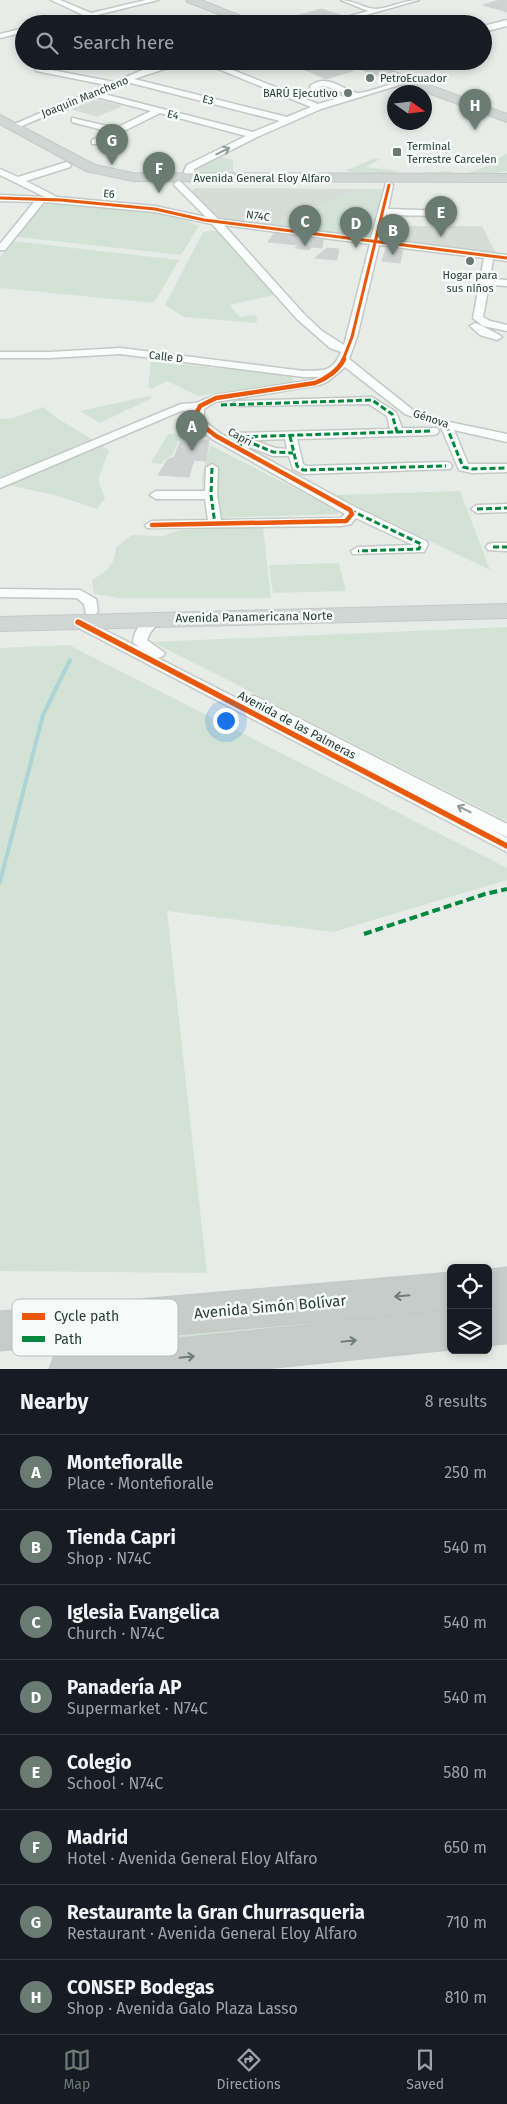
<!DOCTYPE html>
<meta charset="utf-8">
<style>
body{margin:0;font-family:"Fira Sans",sans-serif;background:#20242c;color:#f1f3f6}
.controls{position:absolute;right:15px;bottom:15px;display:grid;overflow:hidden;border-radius:8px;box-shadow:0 2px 8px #0003}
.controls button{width:45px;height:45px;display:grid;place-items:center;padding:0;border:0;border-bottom:1px solid #363941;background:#171b24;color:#f1f3f6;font:25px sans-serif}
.compass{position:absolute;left:387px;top:85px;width:45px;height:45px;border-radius:50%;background:#171b24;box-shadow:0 2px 8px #0003;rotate:104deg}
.you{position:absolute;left:225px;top:720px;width:18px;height:18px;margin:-12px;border:4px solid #fff;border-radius:50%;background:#1a73e8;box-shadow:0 0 0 8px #1a73e833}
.badge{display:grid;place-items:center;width:32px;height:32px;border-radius:50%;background:#6a7b74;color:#fff;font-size:16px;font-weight:700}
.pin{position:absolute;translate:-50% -41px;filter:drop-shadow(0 1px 2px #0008)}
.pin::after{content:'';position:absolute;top:26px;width:18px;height:15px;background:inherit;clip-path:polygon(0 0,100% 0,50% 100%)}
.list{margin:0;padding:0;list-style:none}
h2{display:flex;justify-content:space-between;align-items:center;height:65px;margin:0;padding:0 20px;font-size:21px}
h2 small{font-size:16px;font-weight:400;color:#9ea1a6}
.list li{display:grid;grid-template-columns:32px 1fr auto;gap:15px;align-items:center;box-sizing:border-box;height:75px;padding:0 20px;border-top:1px solid #363941}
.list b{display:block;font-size:19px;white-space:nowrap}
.list p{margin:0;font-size:16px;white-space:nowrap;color:#9ea1a6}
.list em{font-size:16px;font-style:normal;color:#9ea1a6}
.icon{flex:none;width:28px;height:28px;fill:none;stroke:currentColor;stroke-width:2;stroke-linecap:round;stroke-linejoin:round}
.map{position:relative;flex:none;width:507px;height:1369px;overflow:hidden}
.search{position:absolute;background:#171b24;box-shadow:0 2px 8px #0003;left:15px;right:15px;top:15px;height:55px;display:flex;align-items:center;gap:12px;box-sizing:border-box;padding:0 18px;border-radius:28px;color:#9ea1a6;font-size:19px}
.sheet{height:665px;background:#171b24}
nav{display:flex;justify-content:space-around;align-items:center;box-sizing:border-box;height:70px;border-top:1px solid #363941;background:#171b24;font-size:14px;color:#9ea1a6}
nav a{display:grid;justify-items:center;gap:2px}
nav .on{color:#6a7b74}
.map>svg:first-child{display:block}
.built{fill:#d6ddd9}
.green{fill:#d2e3d6}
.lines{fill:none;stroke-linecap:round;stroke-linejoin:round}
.stream{stroke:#acd4d5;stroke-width:4}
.building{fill:#ced3d1;stroke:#d0d4d2}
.minor-casing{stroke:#c4c9c6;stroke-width:3}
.secondary-casing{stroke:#c3c9c6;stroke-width:3}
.primary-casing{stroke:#c3cac7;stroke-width:2}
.trunk-casing{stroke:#c3cac7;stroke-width:3}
.minor{fill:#fbfcfc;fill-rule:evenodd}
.secondary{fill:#fbfcfc;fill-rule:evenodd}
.primary{fill:#d0d6d4;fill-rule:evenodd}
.trunk{fill:#c6ccca;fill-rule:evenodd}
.quiet-far1{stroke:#00873e;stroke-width:3;stroke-dasharray:6 3;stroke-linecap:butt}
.quiet{stroke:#00873e;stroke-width:4;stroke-dasharray:8 4;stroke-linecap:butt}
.cycleway-far2-casing{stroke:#f6faf8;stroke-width:5}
.cycleway-far1-casing{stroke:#f6faf8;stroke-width:7}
.cycleway-casing{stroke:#f6faf8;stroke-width:9}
.cycleway-far2{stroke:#e8590c;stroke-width:3}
.cycleway-far1{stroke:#e8590c;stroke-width:4.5}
.cycleway{stroke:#e8590c;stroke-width:5.5}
.oneway{stroke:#909d98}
.oneway2{stroke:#6e7e78}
.poi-dot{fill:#6a7b74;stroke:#f6faf8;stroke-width:2}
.labels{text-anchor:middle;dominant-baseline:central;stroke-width:5;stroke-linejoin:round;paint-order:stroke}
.far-poi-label{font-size:11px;fill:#263e35;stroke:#f6faf8;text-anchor:start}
.far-street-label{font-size:11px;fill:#263e35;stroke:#f6faf8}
.street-label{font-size:12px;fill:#263e35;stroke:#f6faf8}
.near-street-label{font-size:15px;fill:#263e35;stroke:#f6faf8}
.key{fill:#f6faf8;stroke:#b8c2be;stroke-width:1}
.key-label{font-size:14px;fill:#263e35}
</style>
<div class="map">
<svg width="507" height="1369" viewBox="0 0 507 1369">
<rect width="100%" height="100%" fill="#e7ece9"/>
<path class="built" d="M92,98H93L123,106L97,117L67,108Z
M196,188L363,189L269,225L217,219L191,191Z
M384,226H482L497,255L381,239Z"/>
<path class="green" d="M507,153V171C474,178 441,175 407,174L447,171C470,179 489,165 507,153Z
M221,157L233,160V174H202L196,171V168Z
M375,158L380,159L366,167L398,171L392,176L345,171Z
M363,189H382L371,236L366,238L269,225Z
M43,204C84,205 164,207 199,226L181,255L17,237Z
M211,231H218L243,261L274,295L229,305L240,317L254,315L258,318L256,323L184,317L165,305L203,232Z
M13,241L179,260L154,303L0,288V257Z
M151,361L292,376L294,382L198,396L167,381L151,389L148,387Z
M149,396L152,398L100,423L80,411Z
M43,407L54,416L109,450L98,480L105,498L97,509L58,496L0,483V419L13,418Z
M168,434L187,435L184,442L178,441L172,456L165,459L162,464L151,463Z
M210,445L339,511L338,514L210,518L203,495L202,476Z
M460,491L490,570L334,495Z
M263,527L271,598H119L94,594L92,580C108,570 114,567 116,547L132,535L163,536L180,530Z
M339,563L346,591L273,593L269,565Z
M507,627V821L152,642Z
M69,645L507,868V880L333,932L167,911L207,1273L0,1271V648Z
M451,1300V1311L275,1334L0,1349L345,1319L430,1302Z"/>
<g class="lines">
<path class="stream" d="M0,882L43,715L70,660"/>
</g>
<path class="building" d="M500,0H507V12L483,5Z
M322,9L340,15L307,24H280V20Z
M331,63L353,71L326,79L305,70Z
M274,233L323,240L322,248L312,247L309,250L295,248L298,245L268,242Z
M327,248L339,249L337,260L315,258Z
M386,248L403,250L400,263L382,261Z
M188,436L200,442L209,439L206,461L194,460L189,477L158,475L167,460L174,457L180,442H185Z"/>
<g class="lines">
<g class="minor-casing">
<path id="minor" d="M51,0H60L91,13L146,0H158L97,15L115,24C105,24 96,17 88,18C75,18 62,24 49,24L83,15Z
M341,0C353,0 365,9 376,9C390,8 404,0 419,0L334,24H322L368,11Z
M24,28V32L0,38V34Z
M176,61H189L134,79L287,117L311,107L199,61H210L318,104L335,99L312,91L310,86C328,72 343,91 358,93C365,94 407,78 418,76L422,78L321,109L257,137L194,169V178L190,181L186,178L184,171L187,165L246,136L160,113L98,144H92V140L110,132L72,122V118L116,128L151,111L93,96L17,128L10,126L106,85L36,71V67L114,82L145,69ZM127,82L280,121L253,132L100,93ZM325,86L350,95L344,97L318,87Z
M67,162L71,165L70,167L26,181L57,197L155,206L206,217L175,186L174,184L178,181L181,182L218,219L371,238L386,183L389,182L393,185L388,209L449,211L451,213L446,216L386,215L381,239L507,255V261L493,259L490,279L507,280V286L489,285L483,317L490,321L507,325V331L483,326L473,318L484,258L379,245L357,337L349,359L413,410L449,422L507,434V442L454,430L468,464H507V472L472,473L459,470L441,427L405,414L345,367L327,382L319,385L215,402L204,409V421L220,433L236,442L254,440L275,448L287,449L285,439L236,441L230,437L236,433L390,429L387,416L369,404L240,406L236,405L234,403L236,401L372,397L396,412L402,428H437L439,431L437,434L433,435L297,439L303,464L306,466L446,462L450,463L452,466L450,469L303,474L293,469L289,456H273L252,448H247L355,507L426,541L428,544L424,552L353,554L351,551L358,547L413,545L356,518L351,524L341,526L147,528L145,525L152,521L208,520L205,499H156L150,495L156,491H205L206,468L212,464L218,468L217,495L221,520L341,518L345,514L212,439C201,430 189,425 192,410L181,411L0,488V479L181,404L196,403L216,395L313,380L320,377H304L120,354L50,358H0V352H50L120,348L304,371C324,370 332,373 341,352L330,348L297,319L212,224L155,212L44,202L5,250H0V244L34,202L0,201V195L45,197L0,175V169L18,177ZM224,225L370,244L344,345L322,331L304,314Z
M475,323C479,324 500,335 502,337L497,340L480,335L470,326Z
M507,504V512L477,513L471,509L477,505Z
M493,543H507V551L488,550L486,547L488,544Z
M0,589L80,590L96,599L98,611L96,614H86L84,604L77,598L0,597Z
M153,616L158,617L160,620L150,633L147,640L165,653L163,656L158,658L244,702L242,700L245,696H255L507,824V837L490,829L507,838V852L73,625L71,622L73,619H83L140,648L133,642C134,631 142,618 153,616Z"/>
</g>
<g class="secondary-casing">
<path id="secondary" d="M507,20V26L483,32V26Z
M377,61L362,67L357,64L360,61Z"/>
</g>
<g class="primary-casing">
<path id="primary" d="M186,0H201L261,24H245L187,2Z
M347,61H365L507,114V122L349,64Z
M0,115L95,165L133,173L507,174V182L133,181L86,171L0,124Z
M507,604V618L0,631V617Z"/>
</g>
<g class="trunk-casing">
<path id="trunk" d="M507,1268V1304L488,1306V1270Z
M451,1273V1309L0,1350V1312Z
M507,1305V1343L488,1345V1307Z
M451,1311V1349L256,1369H50L55,1355L69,1350Z"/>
</g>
<use href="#minor" class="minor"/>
<use href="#secondary" class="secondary"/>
<use href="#primary" class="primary"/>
<use href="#trunk" class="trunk"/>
<path class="quiet-far1" d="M221,405L372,400L392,414L397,432L236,437
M446,425L463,467L472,469L507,468
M397,432L433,431
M290,436L297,466L303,470L446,466
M236,446L254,444L273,452L293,453
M212,468L211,495L215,524
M477,509L507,508
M350,510L421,544L419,549L358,551
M493,547H507"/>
<path class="quiet" d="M364,934L485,894L507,889"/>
<g class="cycleway-far2-casing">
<path id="cycleway-far2" d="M0,198L61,200L155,209L204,220L507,258
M343,360L352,337L389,185"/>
</g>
<g class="cycleway-far1-casing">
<path id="cycleway-far1" d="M152,525L346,521L352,514L350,510L216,436L198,422L197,412L200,406L216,398L315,383C326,379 339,370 344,359"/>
</g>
<g class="cycleway-casing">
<path id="cycleway" d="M78,622L507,846"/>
</g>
<use href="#cycleway-far2" class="cycleway-far2"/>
<use href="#cycleway-far1" class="cycleway-far1"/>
<use href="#cycleway" class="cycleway"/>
</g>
<defs><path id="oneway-shaft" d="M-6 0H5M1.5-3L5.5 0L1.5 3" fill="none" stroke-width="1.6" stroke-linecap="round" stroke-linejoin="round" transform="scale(1.25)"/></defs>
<g class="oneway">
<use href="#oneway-shaft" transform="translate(223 151) rotate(-26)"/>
<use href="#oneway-shaft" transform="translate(464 809) rotate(-153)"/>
</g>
<g class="oneway2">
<use href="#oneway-shaft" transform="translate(402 1296) rotate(175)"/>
<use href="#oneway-shaft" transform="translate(349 1341) rotate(-6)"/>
<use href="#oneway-shaft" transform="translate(187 1357) rotate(-6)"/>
</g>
<g class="poi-dot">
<circle cx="370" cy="78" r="5"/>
<circle cx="348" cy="93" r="5"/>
<rect x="392" y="147" width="10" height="10" rx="2.5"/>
<circle cx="470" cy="261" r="5"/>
</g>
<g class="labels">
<g class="far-poi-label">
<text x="380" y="78">PetroEcuador</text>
<text x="338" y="93" text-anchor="end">BARÚ Ejecutivo</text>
<text x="407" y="146">Terminal<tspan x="407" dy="13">Terrestre Carcelen</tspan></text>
<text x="470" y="275" text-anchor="middle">Hogar para<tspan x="470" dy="13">sus niños</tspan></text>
</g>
<g class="far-street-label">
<text transform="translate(85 97) rotate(-22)">Joaquin Mancheno</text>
<text transform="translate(208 100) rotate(14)">E3</text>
<text transform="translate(173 115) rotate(14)">E4</text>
<text x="262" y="178">Avenida General Eloy Alfaro</text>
<text transform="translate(109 194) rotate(5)">E6</text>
<text transform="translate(258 216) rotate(7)">N74C</text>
<text transform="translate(166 357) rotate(7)">Calle D</text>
<text transform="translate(431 419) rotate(18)">Génova</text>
<text transform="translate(240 437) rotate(28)">Capri</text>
</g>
<g class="street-label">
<text transform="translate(254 617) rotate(-1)">Avenida Panamericana Norte</text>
<text transform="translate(297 725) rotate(28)">Avenida de las Palmeras</text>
</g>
<g class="near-street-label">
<text transform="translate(270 1307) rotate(-5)">Avenida Simón Bolívar</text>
</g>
</g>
<rect x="12" y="1299" width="166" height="57" rx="8" class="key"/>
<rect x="22" y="1313" width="23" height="7" fill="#e8590c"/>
<rect x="22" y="1336" width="23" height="6" fill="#00873e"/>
<g class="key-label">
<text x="54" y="1321">Cycle path</text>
<text x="54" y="1344">Path</text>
</g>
</svg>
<div class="controls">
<button><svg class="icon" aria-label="locate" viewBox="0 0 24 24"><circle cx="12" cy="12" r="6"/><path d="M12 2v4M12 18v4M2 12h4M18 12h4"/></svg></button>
<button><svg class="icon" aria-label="layers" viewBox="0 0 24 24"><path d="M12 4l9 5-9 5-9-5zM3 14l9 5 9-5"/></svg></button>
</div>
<svg class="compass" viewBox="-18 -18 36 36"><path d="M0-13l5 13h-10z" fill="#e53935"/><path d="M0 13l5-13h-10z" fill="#9ea1a6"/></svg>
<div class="you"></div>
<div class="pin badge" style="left:192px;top:451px">A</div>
<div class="pin badge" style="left:393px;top:255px">B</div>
<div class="pin badge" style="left:305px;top:246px">C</div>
<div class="pin badge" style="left:356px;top:248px">D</div>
<div class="pin badge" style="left:441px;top:237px">E</div>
<div class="pin badge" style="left:159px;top:193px">F</div>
<div class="pin badge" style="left:112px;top:165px">G</div>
<div class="pin badge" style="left:475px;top:130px">H</div>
<div class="search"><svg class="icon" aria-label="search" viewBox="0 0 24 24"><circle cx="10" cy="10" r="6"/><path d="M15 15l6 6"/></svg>Search here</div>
</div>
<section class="sheet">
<h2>Nearby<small>8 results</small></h2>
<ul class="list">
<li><span class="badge">A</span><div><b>Montefioralle</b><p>Place · Montefioralle</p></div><em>250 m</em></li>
<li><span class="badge">B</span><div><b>Tienda Capri</b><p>Shop · N74C</p></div><em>540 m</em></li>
<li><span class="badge">C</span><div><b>Iglesia Evangelica</b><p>Church · N74C</p></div><em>540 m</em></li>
<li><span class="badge">D</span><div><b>Panadería AP</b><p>Supermarket · N74C</p></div><em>540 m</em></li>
<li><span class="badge">E</span><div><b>Colegio</b><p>School · N74C</p></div><em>580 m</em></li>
<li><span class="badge">F</span><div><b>Madrid</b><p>Hotel · Avenida General Eloy Alfaro</p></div><em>650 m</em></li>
<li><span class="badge">G</span><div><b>Restaurante la Gran Churrasqueria</b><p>Restaurant · Avenida General Eloy Alfaro</p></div><em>710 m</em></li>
<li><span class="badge">H</span><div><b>CONSEP Bodegas</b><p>Shop · Avenida Galo Plaza Lasso</p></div><em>810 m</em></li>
</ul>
</section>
<nav>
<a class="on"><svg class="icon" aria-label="map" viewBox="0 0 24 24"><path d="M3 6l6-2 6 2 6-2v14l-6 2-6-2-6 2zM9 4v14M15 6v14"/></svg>Map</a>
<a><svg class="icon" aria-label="directions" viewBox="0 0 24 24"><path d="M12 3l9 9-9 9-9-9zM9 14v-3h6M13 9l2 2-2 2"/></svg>Directions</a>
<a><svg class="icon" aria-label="saved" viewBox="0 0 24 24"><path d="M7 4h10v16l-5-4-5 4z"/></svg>Saved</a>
</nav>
